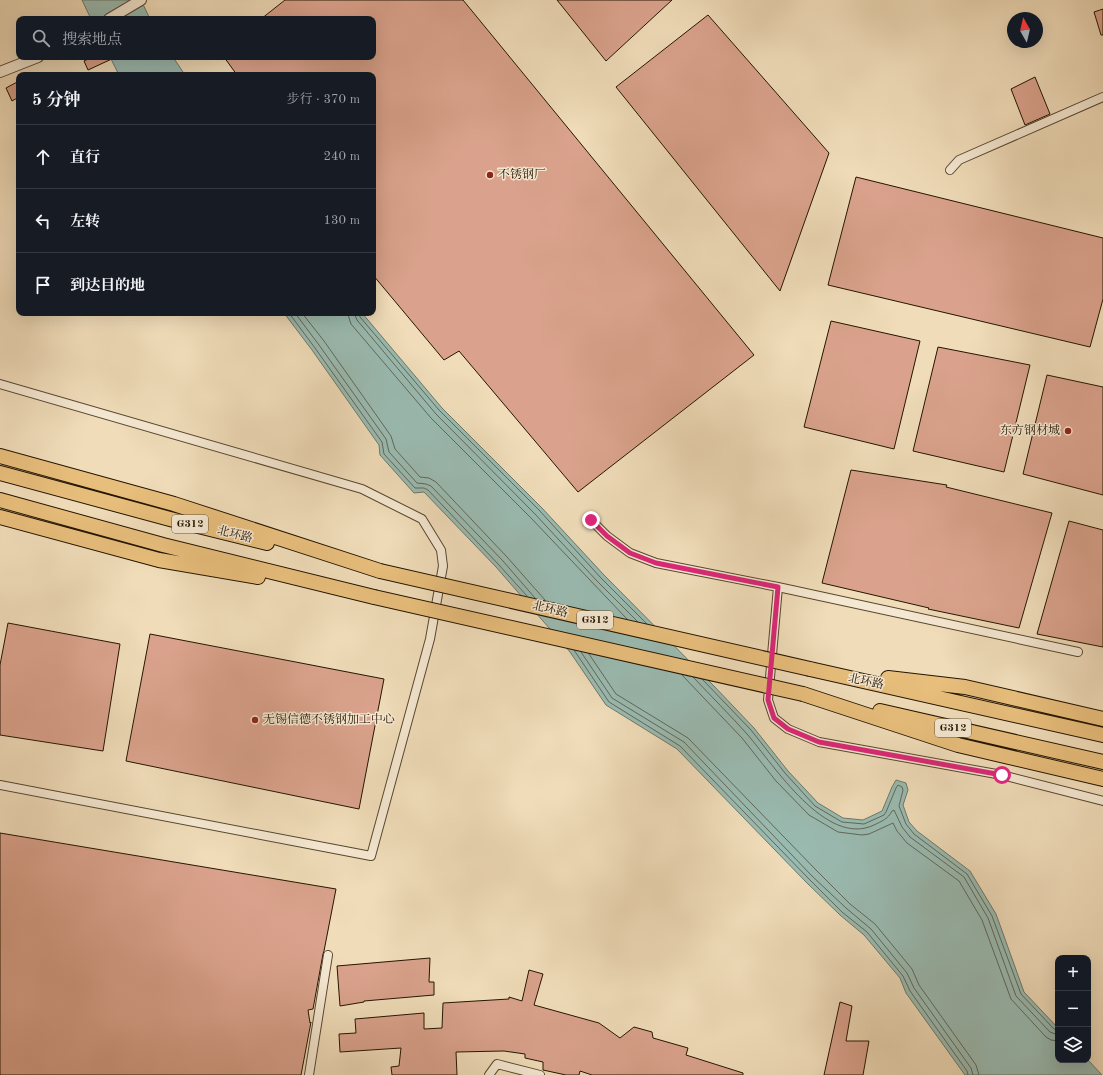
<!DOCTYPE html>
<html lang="zh">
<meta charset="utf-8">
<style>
body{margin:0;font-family:"Old Standard TT","Noto Serif SC",serif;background:#20242c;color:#f1f3f6}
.controls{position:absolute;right:12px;bottom:12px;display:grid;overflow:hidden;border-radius:8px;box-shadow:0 4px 16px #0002}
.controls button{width:36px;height:36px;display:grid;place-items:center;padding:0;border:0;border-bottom:1px solid #363941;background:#171b24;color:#f1f3f6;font:20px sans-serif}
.compass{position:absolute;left:1007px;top:12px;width:36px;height:36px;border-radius:50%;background:#171b24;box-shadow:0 4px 16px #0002;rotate:352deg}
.stop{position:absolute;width:12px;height:12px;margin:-9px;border:3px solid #db2777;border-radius:50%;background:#fff}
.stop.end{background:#db2777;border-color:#fff;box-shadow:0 1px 4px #0008}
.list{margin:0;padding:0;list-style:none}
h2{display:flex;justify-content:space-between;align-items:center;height:52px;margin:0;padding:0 16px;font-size:17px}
h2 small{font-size:13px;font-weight:400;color:#9ea1a6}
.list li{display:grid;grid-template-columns:26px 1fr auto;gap:12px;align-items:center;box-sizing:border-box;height:64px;padding:0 16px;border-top:1px solid #363941}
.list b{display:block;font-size:15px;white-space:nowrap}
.list em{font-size:13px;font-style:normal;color:#9ea1a6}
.icon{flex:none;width:22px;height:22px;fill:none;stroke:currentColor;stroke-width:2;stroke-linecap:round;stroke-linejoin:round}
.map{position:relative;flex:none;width:1103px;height:1075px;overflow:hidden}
.search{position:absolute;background:#171b24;box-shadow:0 4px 16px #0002;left:16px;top:16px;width:360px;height:44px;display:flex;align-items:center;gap:10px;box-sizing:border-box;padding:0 14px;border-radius:8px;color:#9ea1a6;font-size:15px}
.panel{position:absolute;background:#171b24;box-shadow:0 4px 16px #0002;left:16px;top:72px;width:360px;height:244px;border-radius:8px}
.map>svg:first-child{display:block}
.water{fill:#9abbb2;stroke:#6b796b}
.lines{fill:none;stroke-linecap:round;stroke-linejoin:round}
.shore{stroke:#5f6859;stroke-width:1}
.building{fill:#daa28c;stroke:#241500}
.minor-casing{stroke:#57472e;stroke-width:10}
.tertiary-casing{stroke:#57472e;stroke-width:12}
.trunk-casing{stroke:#241500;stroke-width:16}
.minor{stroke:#f5e8d2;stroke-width:8}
.tertiary{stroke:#f5e8d2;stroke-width:10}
.trunk{stroke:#e8be7c;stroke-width:14}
.trunk-bridge-casing{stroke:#241500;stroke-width:16;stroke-linecap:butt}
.trunk-bridge{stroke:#e8be7c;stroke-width:14}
.route{stroke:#db2777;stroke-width:5}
.poi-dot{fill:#8f2418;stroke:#f5e8d2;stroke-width:1.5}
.labels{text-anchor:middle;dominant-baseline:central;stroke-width:3;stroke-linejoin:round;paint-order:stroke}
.shield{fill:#f5e8d2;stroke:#63543f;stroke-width:1}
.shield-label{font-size:11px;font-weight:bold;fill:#241500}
.poi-label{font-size:12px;fill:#241500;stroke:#f5e8d2;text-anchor:start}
.street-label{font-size:12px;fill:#241500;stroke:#f5e8d2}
</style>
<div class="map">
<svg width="1103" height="1075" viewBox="0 0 1103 1075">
<rect width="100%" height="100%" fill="#f0dcb9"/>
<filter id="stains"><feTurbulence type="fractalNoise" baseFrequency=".005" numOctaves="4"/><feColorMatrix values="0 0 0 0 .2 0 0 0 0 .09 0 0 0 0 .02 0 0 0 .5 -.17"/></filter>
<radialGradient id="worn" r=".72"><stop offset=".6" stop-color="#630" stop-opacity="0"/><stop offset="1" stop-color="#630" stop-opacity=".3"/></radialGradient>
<path class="water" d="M82,0H141L150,19H91Z
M110,57H173L185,75H119Z
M284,313H362L442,408L542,508L604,575L713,685L754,728L788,771L818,803L843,818L863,820L882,811L892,787L896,780L906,783L908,790L903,805L909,822L917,831L970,871L996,914L1024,992L1058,1028V1060H1088L1102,1075H965L906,993L900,978L864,935L840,915L806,882L677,749L606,705L570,652L496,567L424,492L414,493L380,455L379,445L312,350Z"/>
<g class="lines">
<path class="shore" d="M289,313L315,348L382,442L384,454L415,488H424L428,490L499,565L527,596
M295,313L319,345L386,439L389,452L417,483L426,484L431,486L503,561L535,598
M302,313L324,341L391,436L395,449L420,477L429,478L436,482L507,557L545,600
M348,313L349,318L351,324L431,418L531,518L627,619
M354,313L357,320L436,414L535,514L597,581L638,622
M359,313L360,317L439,410L539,510L601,578L647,624
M574,650L609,702L680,746L809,879L842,912L867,932L903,976L910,991L967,1071L968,1075
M581,652L612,698L684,742L812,876L846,908L871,929L907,973L914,988L971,1068L973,1075
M589,654L616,694L688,738L817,871L850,904L875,924L912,969L919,985L976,1065L979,1075
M682,675L742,738L776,781L809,815L838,832L862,835L869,834L893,823L897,831L907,843L959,881L982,920L1011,999L1046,1037L1051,1040L1058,1041
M693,677C711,696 730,715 747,734C774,765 826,848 874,825C882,821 888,819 892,811L894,810L902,827L910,837L964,877L988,918L1016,996L1050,1032L1058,1035
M702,679L751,730L785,773L815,806L842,822L864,824L884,815L886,812L896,788L898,785L902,787L903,790L899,806L906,824L914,834L967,874L992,916L1021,994L1054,1029L1058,1030"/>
</g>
<path class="building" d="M285,0H463L754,355L578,492L459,351L444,360L373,275V75H237L224,57H373V19H261Z
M557,0H672L606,61Z
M1103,9V35H1101L1094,12Z
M708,15L829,153L780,291L616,87Z
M92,57H116L88,70L84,61Z
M1035,77L1050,114L1025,125L1011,89Z
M19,81V97L12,101L6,88Z
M856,177L1103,238V299L1090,347L828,285Z
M831,321L920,341L894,449L804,427Z
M938,347L1030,365L1004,472L913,451Z
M1047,375L1103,387V495L1023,474Z
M851,470L947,485L946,487L1052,513L1019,628L928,609L929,608L822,583Z
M1069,521L1103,530V647L1037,634Z
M8,623L120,644L103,751L0,735V665Z
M150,634L384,679L359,809L126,761Z
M0,833L336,889L324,951L323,954L313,1009L308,1010L310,1023L311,1022L301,1075H0Z
M430,958L429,982H434V995L364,1001V1002L340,1006L337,966Z
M529,970L543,974L534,1005L599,1023L620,1038L634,1027L652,1032L653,1038L688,1048L686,1055L743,1073V1075H592L580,1071L579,1075H566L543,1070V1062L525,1058V1054L504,1051L456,1052L457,1075H392L391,1067L399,1066L401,1048L340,1052L339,1034L356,1033L355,1019L424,1013V1029L442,1028L443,1003L509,999V997L522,1001Z
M840,1002L852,1006L846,1041H869L863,1075H824Z"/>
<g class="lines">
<g class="minor-casing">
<path id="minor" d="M950,170L959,160L1103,97
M0,384L362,489L422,519L441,550L443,566L430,639L371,856L0,785
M591,520L607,536L630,553L656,563L778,587L1078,652
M778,587L768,700L774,718L788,729L819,742L1002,775L1103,801
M309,1075L328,955
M489,1075L497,1064L540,1075"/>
</g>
<g class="tertiary-casing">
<path id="tertiary" d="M109,19L141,0
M0,72L38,57"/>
</g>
<g class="trunk-casing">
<path id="trunk" d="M0,456L174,504L380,571
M0,473L170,519L267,543
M0,500L163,545L374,597
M0,517L159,560L258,577
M810,669L1103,735
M888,678L965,687L1103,719
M803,694L958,745L1103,779
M880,711L1103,762"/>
</g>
<use href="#minor" class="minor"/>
<use href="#tertiary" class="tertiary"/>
<use href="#trunk" class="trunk"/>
<g class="trunk-bridge-casing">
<path id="trunk-bridge" d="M380,571L810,669
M374,597L803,694"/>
</g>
<use href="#trunk-bridge" class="trunk-bridge"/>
</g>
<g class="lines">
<path class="route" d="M591,520L607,536L630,553L656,563L778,587L768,700L774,718L788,729L819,742L1002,775"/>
</g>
<g class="poi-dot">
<circle cx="490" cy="175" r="4"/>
<circle cx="1068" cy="431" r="4"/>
<circle cx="255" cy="720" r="4"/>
</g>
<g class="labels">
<g class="shield">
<rect x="172" y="515" width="36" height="18" rx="3"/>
<rect x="577" y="611" width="36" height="18" rx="3"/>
<rect x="935" y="719" width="36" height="18" rx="3"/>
</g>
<g class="shield-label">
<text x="190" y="524">G312</text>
<text x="595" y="620">G312</text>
<text x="953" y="728">G312</text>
</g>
<g class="poi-label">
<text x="498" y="175">不锈钢厂</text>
<text x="1060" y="431" text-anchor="end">东方钢材城</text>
<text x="263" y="720">无锡信德不锈钢加工中心</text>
</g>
<g class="street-label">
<text transform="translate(235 535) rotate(14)">北环路</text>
<text transform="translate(550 610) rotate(13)">北环路</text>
<text transform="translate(866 682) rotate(12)">北环路</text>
</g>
</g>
<rect width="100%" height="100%" filter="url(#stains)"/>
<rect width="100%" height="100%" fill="url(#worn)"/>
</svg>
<div class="controls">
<button>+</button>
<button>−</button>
<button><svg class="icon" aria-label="layers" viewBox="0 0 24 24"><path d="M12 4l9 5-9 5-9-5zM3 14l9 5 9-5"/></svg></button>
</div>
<svg class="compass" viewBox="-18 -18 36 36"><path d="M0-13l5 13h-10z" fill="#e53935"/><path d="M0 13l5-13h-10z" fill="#9ea1a6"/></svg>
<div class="stop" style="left:1002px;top:775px"></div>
<div class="stop end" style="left:591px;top:520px"></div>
<div class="search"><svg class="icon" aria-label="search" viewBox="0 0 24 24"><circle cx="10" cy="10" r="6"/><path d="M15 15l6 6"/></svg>搜索地点</div>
<section class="panel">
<h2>5 分钟<small>步行 · 370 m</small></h2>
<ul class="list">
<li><svg class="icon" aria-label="ahead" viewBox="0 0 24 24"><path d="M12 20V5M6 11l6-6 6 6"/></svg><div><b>直行</b></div><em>240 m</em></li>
<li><svg class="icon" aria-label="left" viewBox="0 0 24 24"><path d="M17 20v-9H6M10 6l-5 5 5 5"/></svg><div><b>左转</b></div><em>130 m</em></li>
<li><svg class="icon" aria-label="arrive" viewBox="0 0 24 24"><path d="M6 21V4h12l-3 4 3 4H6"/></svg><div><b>到达目的地</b></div></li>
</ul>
</section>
</div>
